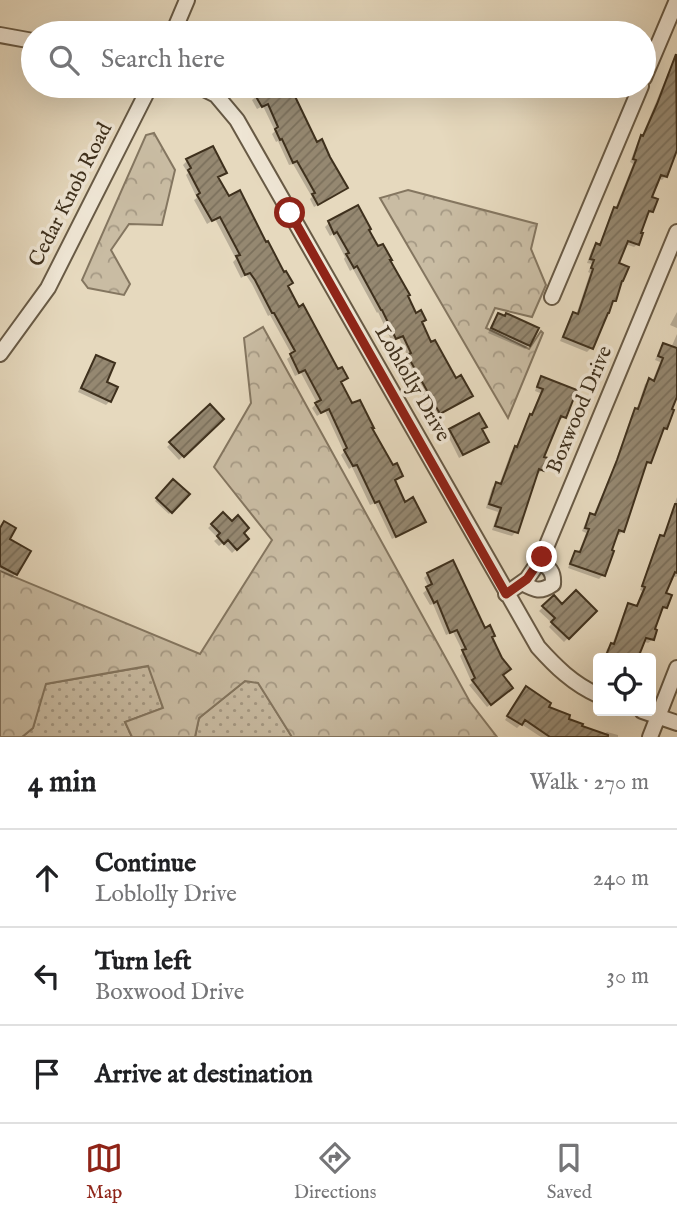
<!DOCTYPE html>
<meta charset="utf-8">
<style>
body{margin:0;font-family:"IM FELL English",serif;background:#f2f2f2;color:#202124}
.controls{position:absolute;right:21px;bottom:21px;display:grid;overflow:hidden;border-radius:7px;box-shadow:0 7px 28px #0002}
.controls button{width:63px;height:63px;display:grid;place-items:center;padding:0;border:0;border-bottom:2px solid #e0e0e0;background:#fff;color:#202124;font:35px sans-serif}
.stop{position:absolute;width:21px;height:21px;margin:-16px;border:5px solid #8f2418;border-radius:50%;background:#fff}
.stop.end{background:#8f2418;border-color:#fff;box-shadow:0 2px 7px #0008}
.list{margin:0;padding:0;list-style:none}
h2{display:flex;justify-content:space-between;align-items:center;height:91px;margin:0;padding:0 28px;font-size:30px}
h2 small{font-size:23px;font-weight:400;color:#757577}
.list li{display:grid;grid-template-columns:46px 1fr auto;gap:21px;align-items:center;box-sizing:border-box;height:98px;padding:0 28px;border-top:2px solid #e0e0e0}
.list b{display:block;font-size:26px;white-space:nowrap}
.list p{margin:0;font-size:23px;white-space:nowrap;color:#757577}
.list em{font-size:23px;font-style:normal;color:#757577}
.icon{flex:none;width:38px;height:38px;fill:none;stroke:currentColor;stroke-width:2;stroke-linecap:round;stroke-linejoin:round}
.map{position:relative;flex:none;width:677px;height:737px;overflow:hidden}
.search{position:absolute;background:#fff;box-shadow:0 7px 28px #0002;left:21px;right:21px;top:21px;height:77px;display:flex;align-items:center;gap:18px;box-sizing:border-box;padding:0 24px;border-radius:38px;color:#757577;font-size:26px}
.sheet{height:385px;background:#fff}
nav{display:flex;justify-content:space-around;align-items:center;box-sizing:border-box;height:98px;border-top:2px solid #e0e0e0;background:#fff;font-size:19px;color:#757577}
nav a{display:grid;justify-items:center;gap:4px}
nav .on{color:#8f2418}
.map>svg:first-child{display:block}
.grass{fill:url(#grass-dots);stroke:#847660;stroke-width:2}
.forest{fill:url(#forest-crowns);stroke:#847660;stroke-width:2}
.shadow{fill:#0003}
.building{fill:url(#building-hatch);stroke:#3e301d;stroke-width:2}
.lines{fill:none;stroke-linecap:round;stroke-linejoin:round}
.minor-casing{stroke:#685a45;stroke-width:18}
.minor{stroke:#efe6d5;stroke-width:14}
.route{stroke:#8f2418;stroke-width:9}
.labels{text-anchor:middle;dominant-baseline:central;stroke-width:7;stroke-linejoin:round;paint-order:stroke}
.street-label{font-size:21px;fill:#3e301d;stroke:#efe6d5}
</style>
<div class="map">
<svg width="677" height="737" viewBox="0 0 677 737">
<defs>
<pattern id="grass-dots" width="8" height="8" patternUnits="userSpaceOnUse" patternTransform="scale(1.75)"><rect width="8" height="8" fill="#c9bca3"/><path d="M2 2h.1M6 6h.1" fill="none" stroke="#a59984" stroke-width="1.8" stroke-linecap="round"/></pattern>
<pattern id="forest-crowns" width="20" height="18" patternUnits="userSpaceOnUse" patternTransform="scale(1.75)"><rect width="20" height="18" fill="#c9bca3"/><path d="M2 6a3 3 0 1 1 6 0M12 15a3 3 0 1 1 6 0" fill="none" stroke="#a59984"/></pattern>
<pattern id="building-hatch" width="6" height="6" patternUnits="userSpaceOnUse" patternTransform="scale(1.75)"><rect width="6" height="6" fill="#958871"/><path d="M-1 1l2-2M0 6l6-6M5 7l2-2" fill="none" stroke="#7b705c"/></pattern>
</defs>
<rect width="100%" height="100%" fill="#e6d9be"/>
<filter id="stains"><feTurbulence type="fractalNoise" baseFrequency=".00286" numOctaves="4"/><feColorMatrix values="0 0 0 0 .2 0 0 0 0 .09 0 0 0 0 .02 0 0 0 .5 -.17"/></filter>
<radialGradient id="worn" r=".72"><stop offset=".6" stop-color="#630" stop-opacity="0"/><stop offset="1" stop-color="#630" stop-opacity=".3"/></radialGradient>
<path class="grass" d="M149,666L163,708L125,722L132,737H22L33,728L45,684Z
M245,681L258,682L292,737H195L199,718Z"/>
<path class="forest" d="M154,133L175,170L162,225L129,224L111,250L130,284L124,295L88,288L82,280L146,135Z
M408,190L537,224L531,249L546,285L532,317L495,308L486,328L529,349L541,331L543,333L508,418L380,198Z
M263,327L470,702L497,737H292L258,683L245,681L199,718L195,737H132L125,722L163,708L148,666L46,684L33,728L22,737H0V571L200,654L272,540L214,467L251,403L244,338Z"/>
<path class="shadow" d="M236,25L245,31L244,33H229Z
M672,69L677,71V149L666,176L662,180L658,178L650,198L651,211L647,215H646L638,244L634,247L625,244L617,264L614,300L610,305L591,348L587,352L560,341L570,318L574,314L576,315L590,273L588,272L592,264L587,263L592,249L596,245L599,246L611,213L615,209L633,164L630,162L638,141L641,138L668,73Z
M253,86H289L316,144L342,191L314,207L310,199L312,197L293,164L289,165L278,141L276,142L272,134L275,131L263,106L257,109L252,100L258,95Z
M187,161L224,172L217,178L338,371L345,378L340,383L352,406L372,427L392,468L401,476L394,481L404,504L424,521L420,525L392,539L375,503L370,505L352,467L349,469L341,455L344,452L325,411L317,416L312,408L317,403L301,373L295,376L287,359L292,355L270,315L268,316L252,284L246,275L241,278L233,262L236,259L215,219L207,224L194,200L197,198L186,175L188,173L183,165Z
M357,207L367,231L406,296L430,344L467,399L436,417L404,360L408,357L399,338L392,342L378,312L377,313L353,269L350,271L344,259L345,257L333,234L330,236L325,227L329,223Z
M677,312V328L670,325Z
M498,315L536,329L529,345L525,349L488,333L495,319Z
M677,334V392L665,428L661,433L649,462L645,466L623,531L619,535L616,534L610,551L612,552L603,575L599,579L568,568L572,557L576,553L578,554L586,533L582,531L587,519L591,515L593,516L614,466L632,414L636,411L645,384L649,381L652,382L660,362L655,360L660,349L664,345L671,348Z
M97,357L110,401L106,405L78,392L93,361Z
M542,378L564,417L560,420L558,419L542,458V470L538,474L536,473L516,532L512,536L492,530L498,512L486,508L492,488L496,484L499,485L511,452L516,448L527,420L531,416L540,393L535,391L538,382Z
M210,406L222,419L179,460L167,447Z
M485,427L481,431L487,441L483,445L459,458L447,434L450,431Z
M174,482L187,494L169,514L155,501Z
M677,497V576L676,577L671,576L664,594L665,607L661,611L653,630L655,631L652,640L648,643L642,641L636,658H604L607,649L612,645L625,609L629,605L635,608L642,591L640,590L657,541L661,537L663,538Z
M223,514L247,539L232,553L223,543L219,546L214,541L218,538L208,528Z
M0,528L7,540L15,574L12,578L0,571Z
M428,574L491,638L507,692L487,707L469,685L472,683L460,656L463,652L453,632L446,635L433,604L430,605L423,593L429,588L424,578Z
M554,597L562,606L595,611L564,642L549,627L552,623L539,611Z
M523,692L567,720L603,735L607,732L618,735V737H541L521,724L517,728L505,720Z"/>
<path class="building" d="M676,54L677,150L667,177L661,175L652,197L658,199L653,212L649,211L641,233H643L639,245L628,241L619,263L629,267L623,281H622L616,301H613L609,313H608L593,349L563,337L573,312L578,314L593,269L591,268L594,260L590,259L596,243L600,245L614,207L617,208L636,160L633,159L641,135L643,136L657,104Z
M259,86H290L317,142L322,139L330,157L348,188L318,205L312,194L315,193L297,161L293,163L282,139L280,140L275,129L278,127L268,104L262,107L255,95L262,91Z
M213,146L227,173L218,177L229,196L240,190L266,242L268,241L284,272L286,271L293,283L288,286L299,307L303,304L338,369L342,367L348,378L341,382L352,403L360,400L374,428H372L393,465L397,463L403,476L395,480L405,502L413,497L426,522L396,537L379,501L375,503L357,465L353,466L344,450L347,448L329,409L321,413L315,403L321,400L305,370L299,373L290,354L295,351L274,313H272L255,280L250,273L245,275L236,256L240,255L220,217L212,221L197,195L200,193L188,170L191,168L186,159Z
M358,205L371,229L369,230L378,246L383,244L392,260H390L410,295L408,296L416,313L421,310L426,320L422,322L431,342L435,340L456,378L461,375L473,396L440,414L407,355L411,353L403,336L396,339L382,310H381L357,266L354,268L346,254L349,253L337,232L334,234L328,221Z
M498,313L505,316L506,313L539,328L530,346L491,328Z
M663,343L677,348V397L672,409L674,410L667,429L664,428L651,463L647,462L624,532L619,530L612,550L614,551L605,576L570,564L575,551L580,552L589,529L585,528L590,513L595,515L617,460L635,408L638,409L649,378L654,381L663,358L658,356Z
M96,355L115,363L107,382L118,387L111,402L81,388Z
M541,376L577,390L566,418L561,416L544,457L548,458L544,471L539,469L518,533L495,526L501,508L489,504L496,482L501,484L515,446L517,447L530,414L532,415L543,389L537,387Z
M210,404L224,419L184,457L169,442Z
M479,413L487,427L482,429L489,442L463,455L449,429Z
M173,479L190,494L172,513L156,498Z
M675,504H677V573L675,572L666,593L672,595L667,608L663,607L655,629L657,630L654,640L646,638L638,658H605L611,643L614,644L628,603L637,606L645,587L642,586L660,535L664,536Z
M223,512L232,521L238,515L249,528L244,533L249,539L237,550L228,540L224,544L217,536L220,533L211,524Z
M4,521L16,528L10,539L31,551L17,575L0,566V528Z
M453,560L485,628L490,625L495,636L492,637L502,658L511,669L503,675L513,688L491,705L472,680L475,678L462,650L466,649L457,630L450,633L437,601L434,603L426,587L432,584L427,573Z
M576,590L597,611L569,639L551,622L555,618L542,606L554,595L562,604Z
M526,686L551,703L549,707L570,715L569,719L583,724L582,726L608,735V737H550L525,720L522,725L507,716Z"/>
<g class="lines">
<g class="minor-casing">
<path id="minor" d="M173,33L187,0
M0,35L33,41
M644,78L677,0
M198,86L216,95L237,120L538,647C555,666 573,684 598,695
M552,297L641,86
M0,354L48,288L150,86
M522,583C535,590 540,593 553,584C554,571 549,568 539,561
M506,594L527,579L542,557L677,232
M642,711L677,723
M650,737L677,668"/>
</g>
<use href="#minor" class="minor"/>
</g>
<g class="lines">
<path class="route" d="M290,213L506,594L527,579L542,557"/>
</g>
<g class="labels">
<g class="street-label">
<text transform="translate(71 195) rotate(-63)">Cedar Knob Road</text>
<text transform="translate(412 384) rotate(60)">Loblolly Drive</text>
<text transform="translate(580 410) rotate(-67)">Boxwood Drive</text>
</g>
</g>
<rect width="100%" height="100%" filter="url(#stains)"/>
<rect width="100%" height="100%" fill="url(#worn)"/>
</svg>
<div class="controls">
<button><svg class="icon" aria-label="locate" viewBox="0 0 24 24"><circle cx="12" cy="12" r="6"/><path d="M12 2v4M12 18v4M2 12h4M18 12h4"/></svg></button>
</div>
<div class="stop" style="left:290px;top:213px"></div>
<div class="stop end" style="left:542px;top:557px"></div>
<div class="search"><svg class="icon" aria-label="search" viewBox="0 0 24 24"><circle cx="10" cy="10" r="6"/><path d="M15 15l6 6"/></svg>Search here</div>
</div>
<section class="sheet">
<h2>4 min<small>Walk · 270 m</small></h2>
<ul class="list">
<li><svg class="icon" aria-label="ahead" viewBox="0 0 24 24"><path d="M12 20V5M6 11l6-6 6 6"/></svg><div><b>Continue</b><p>Loblolly Drive</p></div><em>240 m</em></li>
<li><svg class="icon" aria-label="left" viewBox="0 0 24 24"><path d="M17 20v-9H6M10 6l-5 5 5 5"/></svg><div><b>Turn left</b><p>Boxwood Drive</p></div><em>30 m</em></li>
<li><svg class="icon" aria-label="arrive" viewBox="0 0 24 24"><path d="M6 21V4h12l-3 4 3 4H6"/></svg><div><b>Arrive at destination</b></div></li>
</ul>
</section>
<nav>
<a class="on"><svg class="icon" aria-label="map" viewBox="0 0 24 24"><path d="M3 6l6-2 6 2 6-2v14l-6 2-6-2-6 2zM9 4v14M15 6v14"/></svg>Map</a>
<a><svg class="icon" aria-label="directions" viewBox="0 0 24 24"><path d="M12 3l9 9-9 9-9-9zM9 14v-3h6M13 9l2 2-2 2"/></svg>Directions</a>
<a><svg class="icon" aria-label="saved" viewBox="0 0 24 24"><path d="M7 4h10v16l-5-4-5 4z"/></svg>Saved</a>
</nav>
